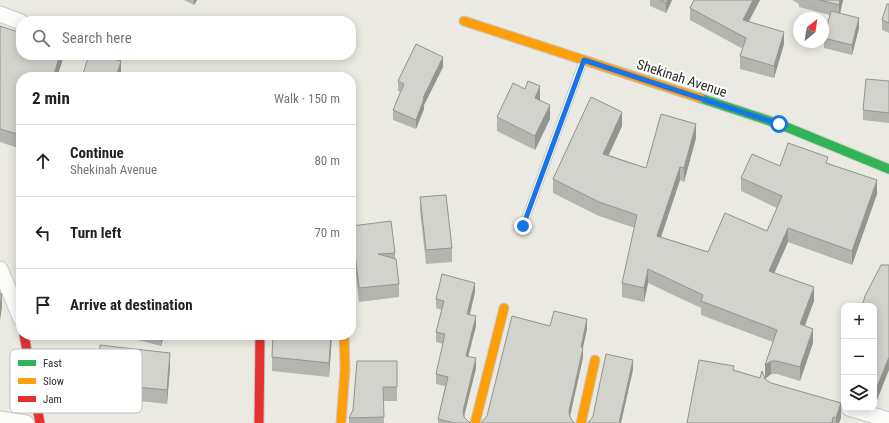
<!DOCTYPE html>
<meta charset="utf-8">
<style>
body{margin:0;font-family:"Roboto Condensed",sans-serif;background:#f6f6f6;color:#222}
.controls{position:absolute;right:12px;bottom:12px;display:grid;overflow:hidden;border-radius:8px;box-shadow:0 2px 10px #0003}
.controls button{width:36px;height:36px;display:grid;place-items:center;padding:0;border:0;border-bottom:1px solid #e0e0e0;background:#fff;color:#222;font:20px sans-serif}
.compass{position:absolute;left:793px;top:12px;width:36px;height:36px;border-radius:50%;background:#fff;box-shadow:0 2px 10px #0003;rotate:30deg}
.stop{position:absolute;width:12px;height:12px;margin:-9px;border:3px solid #1a73e8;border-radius:50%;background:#fff}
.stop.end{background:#1a73e8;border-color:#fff;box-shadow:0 1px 4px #0008}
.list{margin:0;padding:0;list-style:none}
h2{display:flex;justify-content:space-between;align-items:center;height:52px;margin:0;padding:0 16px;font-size:17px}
h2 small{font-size:13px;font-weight:400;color:#767676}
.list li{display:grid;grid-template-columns:26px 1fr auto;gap:12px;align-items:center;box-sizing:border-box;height:72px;padding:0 16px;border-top:1px solid #e0e0e0}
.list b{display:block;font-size:15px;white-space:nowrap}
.list p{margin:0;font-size:13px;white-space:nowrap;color:#767676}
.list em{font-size:13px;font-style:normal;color:#767676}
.icon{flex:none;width:22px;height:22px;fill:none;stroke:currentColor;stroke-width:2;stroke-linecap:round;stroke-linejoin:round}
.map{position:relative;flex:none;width:889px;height:423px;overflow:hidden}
.search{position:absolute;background:#fff;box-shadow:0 2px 10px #0003;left:16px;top:16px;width:340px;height:44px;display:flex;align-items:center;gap:10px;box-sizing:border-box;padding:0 14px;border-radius:16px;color:#767676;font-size:15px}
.panel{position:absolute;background:#fff;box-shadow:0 2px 10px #0003;left:16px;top:72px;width:340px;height:268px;border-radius:16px}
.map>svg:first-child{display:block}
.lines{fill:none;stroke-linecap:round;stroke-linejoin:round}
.lane-casing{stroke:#c8c8c7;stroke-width:9}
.street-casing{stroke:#c8c8c7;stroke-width:17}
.fast-casing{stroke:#c8c8c7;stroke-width:11}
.slow-casing{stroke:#c8c8c7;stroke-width:11}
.jam-casing{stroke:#c8c8c7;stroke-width:11}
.lane{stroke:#fcfcfb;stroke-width:7}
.street{stroke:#fcfcfb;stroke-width:15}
.fast{stroke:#30b455;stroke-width:9}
.slow{stroke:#ff9f0a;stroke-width:9}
.jam{stroke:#e5322d;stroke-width:9}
.wall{fill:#b5b5b0}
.shaded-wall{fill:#949490}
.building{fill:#d3d3cd;stroke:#949490}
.route{stroke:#1a73e8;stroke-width:5}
.labels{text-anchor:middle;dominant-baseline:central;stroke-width:4;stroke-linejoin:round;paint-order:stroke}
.street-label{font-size:14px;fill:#2d2d2d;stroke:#fff}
.key{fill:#fff;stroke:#c0c0c0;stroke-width:1}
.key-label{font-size:11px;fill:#2d2d2d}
</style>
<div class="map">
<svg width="889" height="423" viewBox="0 0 889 423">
<rect width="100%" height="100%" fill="#eaeae2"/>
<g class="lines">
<g class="lane-casing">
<path id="lane" d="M523,226L583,62"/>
</g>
<g class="street-casing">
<path id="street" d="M0,14L21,22
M0,269L21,319
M849,408L889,420
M0,419L26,423"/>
</g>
<g class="fast-casing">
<path id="fast" d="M700,98L779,124L889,169"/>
</g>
<g class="slow-casing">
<path id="slow" d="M464,21L700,98
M341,423L345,370L344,335
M475,423L504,308
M581,423L595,360"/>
</g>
<g class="jam-casing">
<path id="jam" d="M24,335L40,423
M259,423L260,335"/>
</g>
<use href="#lane" class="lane"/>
<use href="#street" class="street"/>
<use href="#fast" class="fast"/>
<use href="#slow" class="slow"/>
<use href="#jam" class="jam"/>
</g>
<path class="wall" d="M184,0H197L194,5Z
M650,0H672L666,13L650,6Z
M694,0H760L749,21L784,44L774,78L740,69V56L743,49L690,20V8Z
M792,0H843L840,13L859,28L852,55L824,48V38L830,15L799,7V4Z
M889,4V33L882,30V20Z
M0,26L64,55L57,77H21V149L0,142Z
M443,67L424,105V109L416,129L393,120V110L400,92L398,91V81Z
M889,81V123L863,120V110Z
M540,101L550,119L535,150L497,131V117Z
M622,126L609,155L646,168L696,138L684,182L680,180L661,237L708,252L767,231L777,208L741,191V178L780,166L828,163L877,194L852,265L788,242L774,273L814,301L805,326L813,343L800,381L777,374H771L765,379L771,383L841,418L839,423H687L734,370L760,378H765L773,342L701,315V308L648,283L644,302L622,297V283L635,228L599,216L553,193V179Z
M420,197L452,248V262L426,264L420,211Z
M352,226L395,253V259L399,284V297L359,302L352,240Z
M881,265L877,400L874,399V306Z
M475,292L470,315L476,326L468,356L476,368L464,417L470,423H438V419L445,386L436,384V374L443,344L436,342V332L442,310L436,308V299Z
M119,335H164L161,346Z
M209,335H235V339H209Z
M332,335L329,377L272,371V357Z
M397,361V401H383L384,423H349V418Z
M170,367L167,404L96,396V383Z"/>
<path class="shaded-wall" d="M194,0H197L194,5Z
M668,0H672L666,13V3Z
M753,0H760L743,32V20Z
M840,0H843L839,18V5Z
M859,18V28L852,55V45Z
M784,32V44L774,78V66Z
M60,55H64V56L57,77H53Z
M443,57V67L424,105V109L416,129V120L423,98Z
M121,61V74L120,77H116Z
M540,86V100L535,112V98Z
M550,105V119L535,150V136Z
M622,112V126L603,167V154Z
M696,124V138L684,182V168Z
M680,167V180L657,249V236Z
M877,180V194L852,265V251Z
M788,228V242L769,285V271Z
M648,269V283L644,302V288Z
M475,283V292L467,324V314Z
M814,287V301L800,338V324Z
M2,294V307L0,321V307Z
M476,316V326L466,365V356Z
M587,319V329L581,357V347Z
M813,329V343L800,381V367Z
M161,335H164L161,346Z
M331,335H332L329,377V363Z
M583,348V358L569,421V411Z
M170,353V367L167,404V390Z
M889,357V370L877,400V387Z
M476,358V368L463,420V411Z
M633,360V370L621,423H619Z
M771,361V374L765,379V365Z
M841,403V418L839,423H836V418Z"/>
<path class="building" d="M660,0H668L666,3Z
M694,0H753L743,20L784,32L774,66L740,56L746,38L690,8Z
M820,0H840L839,5Z
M887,4H889V23L882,20Z
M831,11L859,18L852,45L824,38Z
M0,26L21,33V55H60L53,77H21V135L0,129Z
M416,44L443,57L423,98L424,99L416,120L393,110L404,84L398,81Z
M89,55H101L121,61L116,77H82Z
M866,79L889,81V113L863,110Z
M528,81L540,86L535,98L550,105L535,136L497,117L513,83L525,89Z
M591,97L622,112L603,154L646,168L661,114L696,124L684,168L680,167L657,236L708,252L725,213L767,231L782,196L741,178L752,154L780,166L788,143L828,157L826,163L877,180L852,251L788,228L769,271L814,287L800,324L813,329L800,367L777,361H771L765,365L777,330L701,301L703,295L648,269L644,288L622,283L637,215L599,202L553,179Z
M446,195L452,248L426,250L420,197Z
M391,221L395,253L378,254L396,259L399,284L359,288L352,226Z
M881,265H889V357L877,387L874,386V341L876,336L874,335V306H862L865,296Z
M442,274L475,283L467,314L476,316L466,356L476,358L463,411L464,417L470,423H455L438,419L448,377L436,374L445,334L436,332L444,301L436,299Z
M0,293L2,294L0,307Z
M554,311L587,319L581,347L583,348L569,411L570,417L573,422L575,423H481L487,416L512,316L550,326Z
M273,335H331L329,363L272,357Z
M100,345L170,353L167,390L96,383Z
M606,354L633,360L619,423H587L590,421L593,416Z
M699,360L734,366L733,370L760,378L762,371L765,379L771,383L841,403L836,418L833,417L832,423H687Z
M357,361H397V387H383L384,417L349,418L353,410Z"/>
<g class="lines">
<path class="route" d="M523,226L584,60L779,124"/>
</g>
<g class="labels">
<g class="street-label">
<text transform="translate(682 78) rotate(18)">Shekinah Avenue</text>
</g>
</g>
<rect x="10" y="349" width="132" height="64" rx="6" class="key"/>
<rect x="18" y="360" width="18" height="6" fill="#30b455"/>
<rect x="18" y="378" width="18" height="6" fill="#ff9f0a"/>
<rect x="18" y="396" width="18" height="6" fill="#e5322d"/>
<g class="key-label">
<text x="43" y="367">Fast</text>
<text x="43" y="385">Slow</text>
<text x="43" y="403">Jam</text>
</g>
</svg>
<div class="controls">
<button>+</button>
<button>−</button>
<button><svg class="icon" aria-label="layers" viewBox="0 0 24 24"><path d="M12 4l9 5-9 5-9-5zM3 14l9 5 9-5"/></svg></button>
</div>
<svg class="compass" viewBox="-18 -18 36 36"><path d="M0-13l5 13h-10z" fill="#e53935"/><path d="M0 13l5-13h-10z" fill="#767676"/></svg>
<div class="stop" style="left:779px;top:124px"></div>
<div class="stop end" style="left:523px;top:226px"></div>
<div class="search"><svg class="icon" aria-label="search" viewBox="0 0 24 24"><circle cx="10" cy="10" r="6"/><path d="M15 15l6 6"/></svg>Search here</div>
<section class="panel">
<h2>2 min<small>Walk · 150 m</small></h2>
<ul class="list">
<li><svg class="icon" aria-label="ahead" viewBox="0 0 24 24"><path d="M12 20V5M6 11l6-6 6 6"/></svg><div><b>Continue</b><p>Shekinah Avenue</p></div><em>80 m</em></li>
<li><svg class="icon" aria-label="left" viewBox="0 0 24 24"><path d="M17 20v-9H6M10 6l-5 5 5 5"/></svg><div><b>Turn left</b></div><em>70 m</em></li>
<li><svg class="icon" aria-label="arrive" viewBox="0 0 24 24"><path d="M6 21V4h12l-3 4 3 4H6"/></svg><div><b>Arrive at destination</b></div></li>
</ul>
</section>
</div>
